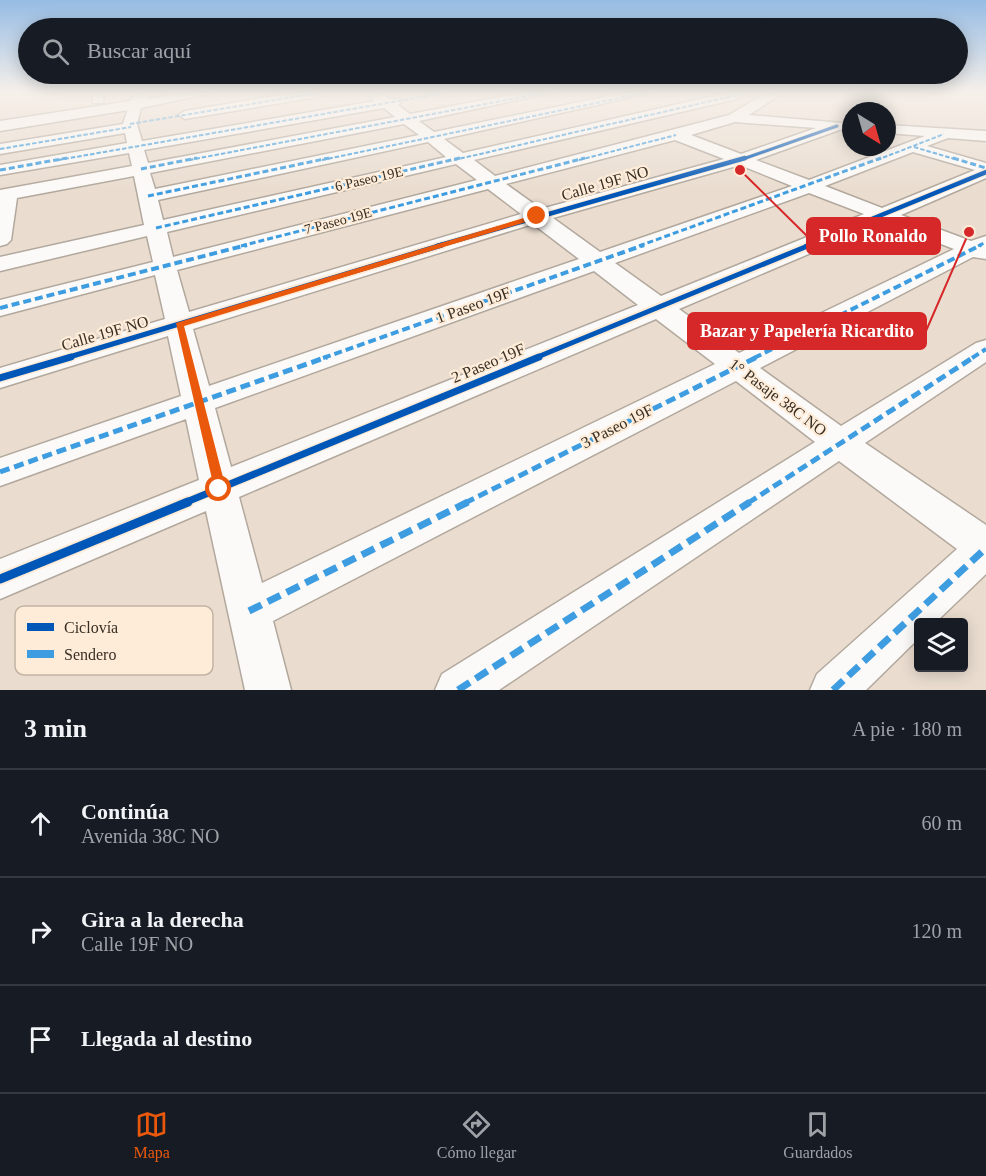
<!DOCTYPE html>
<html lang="es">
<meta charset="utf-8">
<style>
body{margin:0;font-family:"Times New Roman",serif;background:#242831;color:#f1f3f6}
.controls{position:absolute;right:18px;bottom:18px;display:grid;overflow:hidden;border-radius:6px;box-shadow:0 3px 15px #0003}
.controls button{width:54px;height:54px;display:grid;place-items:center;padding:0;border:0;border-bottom:2px solid #363941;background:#171b24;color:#f1f3f6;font:30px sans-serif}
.compass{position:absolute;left:842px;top:102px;width:54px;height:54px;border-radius:50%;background:#171b24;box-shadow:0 3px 15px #0003;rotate:143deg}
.stop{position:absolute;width:18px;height:18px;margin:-14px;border:4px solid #ea580c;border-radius:50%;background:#fff}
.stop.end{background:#ea580c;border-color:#fff;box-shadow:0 2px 6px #0008}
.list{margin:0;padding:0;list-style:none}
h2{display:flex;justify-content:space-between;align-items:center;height:78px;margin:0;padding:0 24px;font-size:26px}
h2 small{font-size:20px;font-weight:400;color:#9ea1a6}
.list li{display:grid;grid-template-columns:39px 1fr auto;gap:18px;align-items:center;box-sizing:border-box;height:108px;padding:0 24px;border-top:2px solid #363941}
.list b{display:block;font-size:22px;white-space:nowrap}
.list p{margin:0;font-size:20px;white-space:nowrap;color:#9ea1a6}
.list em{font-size:20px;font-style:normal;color:#9ea1a6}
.icon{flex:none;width:33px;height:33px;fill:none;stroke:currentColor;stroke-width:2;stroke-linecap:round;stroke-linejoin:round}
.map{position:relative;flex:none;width:986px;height:690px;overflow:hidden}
.search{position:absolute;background:#171b24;box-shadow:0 3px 15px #0003;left:18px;right:18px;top:18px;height:66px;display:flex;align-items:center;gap:15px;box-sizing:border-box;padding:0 21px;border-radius:33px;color:#9ea1a6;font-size:22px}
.sheet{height:402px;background:#171b24}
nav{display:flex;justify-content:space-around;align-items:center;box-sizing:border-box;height:84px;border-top:2px solid #363941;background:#171b24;font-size:16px;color:#9ea1a6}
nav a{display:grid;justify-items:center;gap:3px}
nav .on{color:#ea580c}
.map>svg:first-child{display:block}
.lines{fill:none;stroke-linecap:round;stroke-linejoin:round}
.minor-casing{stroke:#b2a89d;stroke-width:3}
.tertiary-casing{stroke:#b2a89d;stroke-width:3}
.minor{fill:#fcfaf8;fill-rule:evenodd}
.tertiary{fill:#fcfaf8;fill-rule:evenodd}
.quiet-far4{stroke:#3e9de0;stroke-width:2;stroke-dasharray:4.5 2;stroke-linecap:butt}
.quiet-far3{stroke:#3e9de0;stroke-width:3;stroke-dasharray:6 3;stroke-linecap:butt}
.quiet-far2{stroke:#3e9de0;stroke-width:4;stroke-dasharray:8 4;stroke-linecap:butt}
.quiet-far1{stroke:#3e9de0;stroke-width:5;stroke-dasharray:10 5;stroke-linecap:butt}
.quiet{stroke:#3e9de0;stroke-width:7;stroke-dasharray:14 7;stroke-linecap:butt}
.cycleway-far4-casing{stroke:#feecd8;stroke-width:5}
.cycleway-far3-casing{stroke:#feecd8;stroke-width:7}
.cycleway-far2-casing{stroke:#feecd8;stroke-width:9}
.cycleway-far1-casing{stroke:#feecd8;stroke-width:10}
.cycleway-casing{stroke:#feecd8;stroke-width:13}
.cycleway-far4{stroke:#0057b8;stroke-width:3}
.cycleway-far3{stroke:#0057b8;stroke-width:4.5}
.cycleway-far2{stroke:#0057b8;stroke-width:5}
.cycleway-far1{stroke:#0057b8;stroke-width:7}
.cycleway{stroke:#0057b8;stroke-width:9}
.route{fill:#ea580c}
.labels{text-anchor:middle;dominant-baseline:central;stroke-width:4.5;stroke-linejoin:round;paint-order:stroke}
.far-street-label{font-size:14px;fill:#372e24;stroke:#feecd8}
.street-label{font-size:16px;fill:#372e24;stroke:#feecd8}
.key{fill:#feecd8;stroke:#c2b3a2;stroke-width:1.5}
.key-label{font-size:16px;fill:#372e24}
.leader{fill:none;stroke:#d62828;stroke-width:2}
.callout-dot{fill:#d62828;stroke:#feecd8;stroke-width:2}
.callout{fill:#d62828;stroke:#d62828;stroke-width:2}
.callout-label{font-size:18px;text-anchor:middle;font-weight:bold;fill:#fff}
</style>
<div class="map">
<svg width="986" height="690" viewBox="0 0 986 690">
<rect width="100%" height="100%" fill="#eaddd0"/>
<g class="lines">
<g class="minor-casing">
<path id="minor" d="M92,92H104L103,103H93Z
M186,92H217L141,108L137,124L142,141L375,101L365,92H380L389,99H400L402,102L398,105L410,114L526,92H555L419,121L434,132L628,92H655L444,139L463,153L731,92H742L743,95L737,99L474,160L495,176L729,115L768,92H784L749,115L842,123L844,126L842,129L756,160L809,180L925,136L887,133V125L986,131V141L948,138L927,146L986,163V178L901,215L971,241L986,236V259L973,257L760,368L841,426L976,343L986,340V362L865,443L986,525V574L936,622H918V639L866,690H810L817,674L957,549L839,461L499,690H435L442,674L815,442L736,381L273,621L291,690H245L206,511L0,599V559L199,480L186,419L0,486V458L181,396L168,336L0,388V368L165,319L155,275L0,316V300L153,262L147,236L0,271V257L144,225L134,176L17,198L11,240L7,244L0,246V190L132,166L129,153L0,175V165L127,143L125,133L0,154V144L123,124L130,102ZM384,108L395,117L148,163L144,150ZM735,122L816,128L741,154L691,135ZM404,124L419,135L155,189L150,173ZM675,140L724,159L541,209L506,184ZM428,142L446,157L163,220L158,200ZM913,152L975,170L882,208L825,186ZM456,164L477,180L173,257L167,232ZM740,165L792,186L600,252L553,218ZM488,189L521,214L189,312L177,270ZM809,193L864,214L661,296L615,263ZM884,222L954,249L739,353L679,309ZM533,224L579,259L209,386L193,329ZM594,271L638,305L231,467L215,408ZM656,319L715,364L262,583L239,497Z
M297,92H329L323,96L185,119L178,115L185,111Z"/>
</g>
<g class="tertiary-casing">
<path id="tertiary" d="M136,92L151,93L141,108L0,131V121L130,101Z"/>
</g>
<use href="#minor" class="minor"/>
<use href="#tertiary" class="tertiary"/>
<path class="quiet-far4" d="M130,124L323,92
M914,147L958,160
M0,149L131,127
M58,160L450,92
M189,160L549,92
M322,160L649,92
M454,160L737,95
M579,160L676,135
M877,160L944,134"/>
<path class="quiet-far3" d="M953,158L986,168
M141,169L197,158
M0,170L67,158
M148,196L329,158
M156,228L460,158
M241,246L585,158
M639,246L881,158
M978,246L986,242"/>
<path class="quiet-far2" d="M0,308L247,245
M323,358L644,245
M754,358L981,245
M972,358L986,349"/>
<path class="quiet-far1" d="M0,472L327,357
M465,503L757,357
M748,503L974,357"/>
<path class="quiet" d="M249,611L468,502
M458,690L750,502
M833,690L986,548"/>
<g class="cycleway-far4-casing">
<path id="cycleway-far4" d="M740,160L837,126"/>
</g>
<g class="cycleway-far3-casing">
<path id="cycleway-far3" d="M437,246L745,158
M806,246L986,172"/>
</g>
<g class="cycleway-far2-casing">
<path id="cycleway-far2" d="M66,358L442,245
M535,358L810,245"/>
</g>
<g class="cycleway-far1-casing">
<path id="cycleway-far1" d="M0,378L71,357
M184,503L539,357"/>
</g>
<g class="cycleway-casing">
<path id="cycleway" d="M0,579L188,502"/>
</g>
<use href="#cycleway-far4" class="cycleway-far4"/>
<use href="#cycleway-far3" class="cycleway-far3"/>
<use href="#cycleway-far2" class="cycleway-far2"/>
<use href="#cycleway-far1" class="cycleway-far1"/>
<use href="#cycleway" class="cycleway"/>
</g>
<linearGradient id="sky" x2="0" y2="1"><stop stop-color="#96bce4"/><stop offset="0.49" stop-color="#f6f0ea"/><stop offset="1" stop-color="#f6f0ea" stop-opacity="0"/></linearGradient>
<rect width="986" height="189" fill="url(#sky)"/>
<path class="route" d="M537,214L539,218L184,326L226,489L224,492H215L176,323Z"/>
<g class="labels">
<g class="far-street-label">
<text transform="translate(369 179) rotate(-13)">6 Paseo 19E</text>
<text transform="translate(338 221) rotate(-15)">7 Paseo 19E</text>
</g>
<g class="street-label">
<text transform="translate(605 183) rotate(-16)">Calle 19F NO</text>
<text transform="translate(473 305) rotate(-20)">1 Paseo 19F</text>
<text transform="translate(105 333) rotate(-16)">Calle 19F NO</text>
<text transform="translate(488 363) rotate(-23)">2 Paseo 19F</text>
<text transform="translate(778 397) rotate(37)">1° Pasaje 38C NO</text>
<text transform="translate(617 426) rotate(-27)">3 Paseo 19F</text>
</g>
</g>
<rect x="15" y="606" width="198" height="69" rx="9" class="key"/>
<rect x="27" y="623" width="27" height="8" fill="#0057b8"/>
<rect x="27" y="650" width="27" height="8" fill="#3e9de0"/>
<g class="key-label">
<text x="64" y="633">Ciclovía</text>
<text x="64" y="660">Sendero</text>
</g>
<path class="leader" d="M740 170L807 236M969 232L926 331"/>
<g class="callout-dot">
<circle cx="740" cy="170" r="6"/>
<circle cx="969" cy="232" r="6"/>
</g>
<g class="callout">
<rect x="807" y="218" width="133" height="36" rx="6"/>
<rect x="688" y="313" width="238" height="36" rx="6"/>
</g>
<g class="callout-label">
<text x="873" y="242">Pollo Ronaldo</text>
<text x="807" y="337">Bazar y Papelería Ricardito</text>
</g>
</svg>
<div class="controls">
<button><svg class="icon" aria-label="layers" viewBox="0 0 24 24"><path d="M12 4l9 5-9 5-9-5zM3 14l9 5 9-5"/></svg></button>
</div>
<svg class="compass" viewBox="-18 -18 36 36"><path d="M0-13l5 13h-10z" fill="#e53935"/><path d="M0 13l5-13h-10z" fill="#9ea1a6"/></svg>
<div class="stop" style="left:219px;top:489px"></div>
<div class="stop end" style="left:537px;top:216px"></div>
<div class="search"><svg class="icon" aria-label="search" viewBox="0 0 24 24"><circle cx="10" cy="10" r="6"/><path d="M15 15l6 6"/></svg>Buscar aquí</div>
</div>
<section class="sheet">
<h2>3 min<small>A pie · 180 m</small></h2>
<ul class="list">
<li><svg class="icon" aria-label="ahead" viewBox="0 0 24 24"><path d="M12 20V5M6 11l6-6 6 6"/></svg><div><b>Continúa</b><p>Avenida 38C NO</p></div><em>60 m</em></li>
<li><svg class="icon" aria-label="right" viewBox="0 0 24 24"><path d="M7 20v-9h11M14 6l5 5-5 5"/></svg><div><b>Gira a la derecha</b><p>Calle 19F NO</p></div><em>120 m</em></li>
<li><svg class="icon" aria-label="arrive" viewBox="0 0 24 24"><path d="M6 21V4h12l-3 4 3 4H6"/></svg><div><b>Llegada al destino</b></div></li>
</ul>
</section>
<nav>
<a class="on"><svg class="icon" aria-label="map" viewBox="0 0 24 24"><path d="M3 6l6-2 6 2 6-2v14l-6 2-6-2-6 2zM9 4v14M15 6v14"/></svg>Mapa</a>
<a><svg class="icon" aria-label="directions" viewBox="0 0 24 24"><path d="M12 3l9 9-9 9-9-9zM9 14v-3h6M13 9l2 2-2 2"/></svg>Cómo llegar</a>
<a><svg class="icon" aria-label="saved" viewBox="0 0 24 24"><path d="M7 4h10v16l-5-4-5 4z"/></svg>Guardados</a>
</nav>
